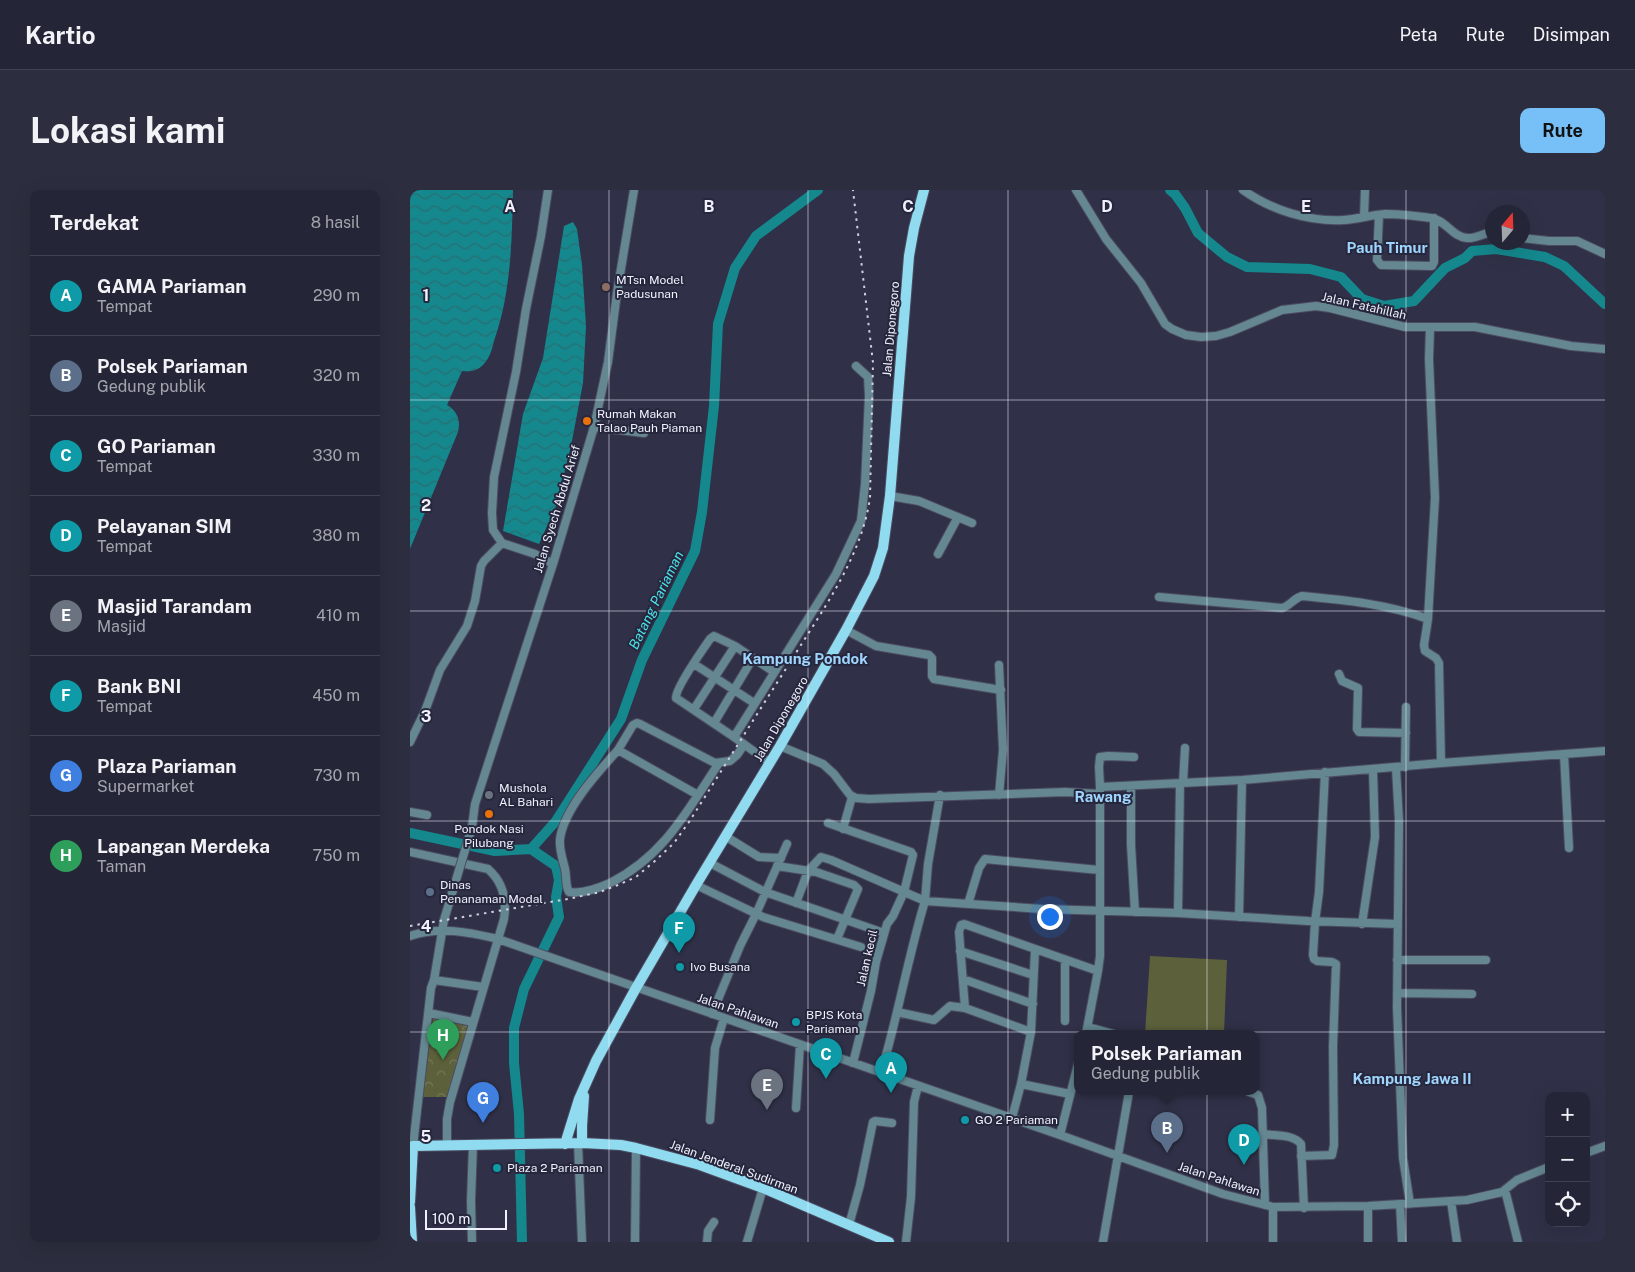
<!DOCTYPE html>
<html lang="id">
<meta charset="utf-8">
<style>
body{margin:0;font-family:"Public Sans",sans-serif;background:#2c2d3e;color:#f1f3f6}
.controls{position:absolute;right:15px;bottom:15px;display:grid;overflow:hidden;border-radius:10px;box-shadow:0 5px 20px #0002}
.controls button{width:45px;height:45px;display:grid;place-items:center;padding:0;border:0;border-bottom:1px solid #414251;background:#242536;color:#f1f3f6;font:25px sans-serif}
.compass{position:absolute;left:1075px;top:15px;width:45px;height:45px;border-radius:50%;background:#242536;box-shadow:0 5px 20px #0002;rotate:19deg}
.scale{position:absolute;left:15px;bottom:12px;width:82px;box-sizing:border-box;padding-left:5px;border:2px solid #f0f1fd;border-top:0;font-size:14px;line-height:18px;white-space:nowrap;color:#f0f1fd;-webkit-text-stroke:4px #26273d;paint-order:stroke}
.you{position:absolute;left:639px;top:726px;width:18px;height:18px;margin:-12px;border:4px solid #fff;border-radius:50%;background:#1a73e8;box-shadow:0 0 0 8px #1a73e833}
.badge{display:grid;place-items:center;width:32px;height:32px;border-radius:50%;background:#76c0f7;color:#fff;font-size:16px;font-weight:700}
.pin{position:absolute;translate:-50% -41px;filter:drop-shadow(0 1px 2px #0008)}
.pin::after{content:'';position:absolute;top:26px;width:18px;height:15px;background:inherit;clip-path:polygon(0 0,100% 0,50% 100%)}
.popup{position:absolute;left:664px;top:840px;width:185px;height:65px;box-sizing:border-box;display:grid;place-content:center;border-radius:10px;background:#242536;filter:drop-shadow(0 1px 4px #0005);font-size:16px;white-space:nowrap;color:#a3a5ad}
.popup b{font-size:19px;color:#f1f3f6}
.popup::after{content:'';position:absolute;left:50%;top:100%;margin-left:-10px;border:10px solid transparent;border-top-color:#242536}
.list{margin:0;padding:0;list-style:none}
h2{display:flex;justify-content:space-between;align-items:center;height:65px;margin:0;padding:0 20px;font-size:21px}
h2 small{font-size:16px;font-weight:400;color:#a3a5ad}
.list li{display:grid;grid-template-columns:32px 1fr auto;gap:15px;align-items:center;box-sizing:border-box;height:80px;padding:0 20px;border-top:1px solid #414251}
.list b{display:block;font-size:19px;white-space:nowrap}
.list p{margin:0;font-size:16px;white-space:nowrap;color:#a3a5ad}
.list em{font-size:16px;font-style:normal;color:#a3a5ad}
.icon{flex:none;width:28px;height:28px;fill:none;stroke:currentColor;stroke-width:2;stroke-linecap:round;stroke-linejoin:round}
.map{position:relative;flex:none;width:1195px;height:1052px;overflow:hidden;border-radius:10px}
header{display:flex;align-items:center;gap:30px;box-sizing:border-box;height:70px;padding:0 25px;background:#242536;border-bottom:1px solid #414251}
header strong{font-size:24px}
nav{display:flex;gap:28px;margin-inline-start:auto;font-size:18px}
.intro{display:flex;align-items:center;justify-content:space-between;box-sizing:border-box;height:120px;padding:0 30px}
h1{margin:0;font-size:35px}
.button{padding:12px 22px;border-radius:10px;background:#76c0f7;color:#111;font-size:18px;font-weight:700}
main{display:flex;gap:30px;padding:0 30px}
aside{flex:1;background:#242536;border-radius:10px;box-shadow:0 5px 20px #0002}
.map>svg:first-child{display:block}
.green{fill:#5d613b}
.park{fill:url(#park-crowns)}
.water{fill:url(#water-waves)}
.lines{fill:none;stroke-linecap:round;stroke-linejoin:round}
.river{stroke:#14888d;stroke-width:10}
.minor-casing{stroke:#4b4c61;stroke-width:10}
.major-casing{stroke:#4b4c61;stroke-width:12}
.minor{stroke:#648791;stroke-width:8}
.major{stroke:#90dbf0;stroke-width:10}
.rail{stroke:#d0d1df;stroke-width:2;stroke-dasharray:2.5 5;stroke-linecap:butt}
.minor-bridge-casing{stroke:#4b4c61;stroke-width:10;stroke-linecap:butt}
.minor-bridge{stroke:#648791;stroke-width:8}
.grid{fill:none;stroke:#f0f1fd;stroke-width:1;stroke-opacity:0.55}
.education-dot{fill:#8d6e63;stroke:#26273d;stroke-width:2}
.food-dot{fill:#e8710a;stroke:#26273d;stroke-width:2}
.worship-dot{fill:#6b7280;stroke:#26273d;stroke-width:2}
.service-dot{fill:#5c6f8a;stroke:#26273d;stroke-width:2}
.culture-dot{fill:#0f9aa8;stroke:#26273d;stroke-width:2}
.labels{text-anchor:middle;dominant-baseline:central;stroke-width:4;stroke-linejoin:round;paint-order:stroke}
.poi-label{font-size:12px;fill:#f0f1fd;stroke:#26273d;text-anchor:start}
.street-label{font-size:12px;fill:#f0f1fd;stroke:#26273d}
.water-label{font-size:14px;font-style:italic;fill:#4be1e8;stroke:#26273d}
.quarter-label{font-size:15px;font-weight:bold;fill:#9fd4fd;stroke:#26273d}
.grid-label{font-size:16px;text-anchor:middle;font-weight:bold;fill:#f0f1fd;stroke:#26273d;stroke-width:4;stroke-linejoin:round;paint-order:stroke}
</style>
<header>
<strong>Kartio</strong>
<nav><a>Peta</a><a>Rute</a><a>Disimpan</a></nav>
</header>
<div class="intro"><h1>Lokasi kami</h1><a class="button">Rute</a></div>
<main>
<aside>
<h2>Terdekat<small>8 hasil</small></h2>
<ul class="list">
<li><span class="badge" style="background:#0f9aa8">A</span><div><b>GAMA Pariaman</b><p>Tempat</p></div><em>290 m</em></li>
<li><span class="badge" style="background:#5c6f8a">B</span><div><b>Polsek Pariaman</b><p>Gedung publik</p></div><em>320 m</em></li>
<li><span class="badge" style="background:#0f9aa8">C</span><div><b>GO Pariaman</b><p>Tempat</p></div><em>330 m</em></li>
<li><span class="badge" style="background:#0f9aa8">D</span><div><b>Pelayanan SIM</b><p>Tempat</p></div><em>380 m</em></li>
<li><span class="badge" style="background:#6b7280">E</span><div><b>Masjid Tarandam</b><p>Masjid</p></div><em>410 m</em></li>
<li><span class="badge" style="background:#0f9aa8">F</span><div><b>Bank BNI</b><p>Tempat</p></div><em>450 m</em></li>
<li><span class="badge" style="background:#3f7fe0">G</span><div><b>Plaza Pariaman</b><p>Supermarket</p></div><em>730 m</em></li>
<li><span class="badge" style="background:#2e9e5b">H</span><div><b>Lapangan Merdeka</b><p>Taman</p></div><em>750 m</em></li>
</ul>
</aside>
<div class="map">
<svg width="1195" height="1052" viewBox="0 0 1195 1052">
<defs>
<pattern id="park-crowns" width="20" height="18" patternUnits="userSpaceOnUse" patternTransform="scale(1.25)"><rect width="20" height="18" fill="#5d613b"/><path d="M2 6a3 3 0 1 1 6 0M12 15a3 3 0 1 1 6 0" fill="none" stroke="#757858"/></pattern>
<pattern id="water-waves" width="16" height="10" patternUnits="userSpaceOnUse" patternTransform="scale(1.25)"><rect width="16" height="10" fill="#14888d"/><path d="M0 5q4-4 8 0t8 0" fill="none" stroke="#296e73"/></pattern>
</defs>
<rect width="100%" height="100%" fill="#303148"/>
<path class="green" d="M740,766L817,770L814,844H735Z"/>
<path class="park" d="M23,827L60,833L37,907H13Z"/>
<path class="water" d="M0,0H103C102,51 101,103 84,151C82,160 79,169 73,175C67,181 60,182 52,181L37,215C47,221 51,230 48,242L0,359Z
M163,32L167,39L172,75L176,136L173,193L161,256L146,316L129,354L93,341L113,224L133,168L154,36Z"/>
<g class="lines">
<path class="river" d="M760,0L765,4L775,18L788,43L817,67L837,77L900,79L931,87L952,109L974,116L1004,111L1035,78L1055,68L1062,61L1086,59L1135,67L1154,76L1195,114
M0,643L85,661L121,659L146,631L211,529L232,470L285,361L292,322L304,216L308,134L325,78L346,46L408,0
M112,1052L109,924L104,873V838L114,799L149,727L146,707L149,690L146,676L121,659"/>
<g class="minor-casing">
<path id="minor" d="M138,0L131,46L116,119L106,182L84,287L82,323L83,340L92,353L125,364L143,374
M666,0L696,49L731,93L755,134L762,139L776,145L791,147L806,146L820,142L872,120L906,116L920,118L995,137H1065L1161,156L1195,159
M833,0C861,20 899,32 934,30C948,29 961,25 975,24C990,24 1006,26 1021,28C1036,30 1042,47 1057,48C1065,49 1074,43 1082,42
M969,25L967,70L971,75L1022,76L1024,72V28
M954,27L955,0
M1112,48L1139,51H1167L1195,64
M184,237L234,243
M480,306L509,311L562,333
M528,364L548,327
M749,407L872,418C880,416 884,408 892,406C935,410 977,414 1018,429
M436,440L466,456L519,465L522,468V486L524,489L591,500
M284,474L344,513
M589,475L593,560L589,605
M929,484L932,491L948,498L947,539L949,542L996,543
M284,519L325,456
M304,533L343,468
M324,547L266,508C265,499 293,459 300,449L304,446L325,456L364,482
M0,552L15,521L30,480L57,436L65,411L71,376L74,371L92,353
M370,556L413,574L424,584L440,605L446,608L459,609L655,602L690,604V597L832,590L1031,573L1029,473L1026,468L1015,461L1014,455L1018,429L1025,308L1019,169L1020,138
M208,560C188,582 154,619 150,649C149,660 153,670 155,679C157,687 155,695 159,702C172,704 189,698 200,693C254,666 277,621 309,573
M1154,564L1159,658
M360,573L324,547L426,384L451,331L455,294L459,206L458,187L446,176
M1031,573L1195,561
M995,577L996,517
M986,578L989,631L987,817L993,968L1000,1014
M773,593L775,558
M721,596V655L725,722
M690,597L689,577L690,567L698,566L724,567
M288,605L208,560L223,535L227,533L230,534L305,573L320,571L327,565L334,555
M0,622L17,625
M418,633L501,662L503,665L494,702L483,726L477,734L466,772L461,801L443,873
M62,637L65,614L143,374L184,237L198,172L207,103L224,0
M433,639L442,607
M315,646L349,667L371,668
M0,662L78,679C93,692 97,709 94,729L40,912L37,929V956
M300,673L355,702L474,743
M367,676L406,682L444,695L448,699L427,749
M286,695L353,727L451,757
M386,713L398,681L411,667L421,670L515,711L518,674L530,605
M558,714L569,678L575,669L689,680
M768,723L770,593
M829,727L832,590
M952,734L965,647L963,580
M0,746C30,736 58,742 88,749L650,945L813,1004L863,1017L958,1016L1057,1010L1092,1002L1107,990L1139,977
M625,760L621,842L555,818L549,742L551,735L554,734L688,781
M550,761L623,785
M655,770V831
M987,770H1076
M553,789L623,814
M24,790L73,797
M987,803L1062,804
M487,822L524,830L540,816L555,818
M19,823L63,832
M302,824L330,756L346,724L377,654
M678,837L704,844
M621,842L611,894L660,904
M676,844L688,781L690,766V604
M471,883C488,826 498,767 515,711L632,719L768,723L898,731L988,734
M839,902L848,905L852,918L855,1015
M386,918L390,855
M602,928L611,894
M300,930L305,858L314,828
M854,944C866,946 883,944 891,954L894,1018
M650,945L668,874
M168,953L172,1052
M0,956H3L21,798L24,790L34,730L43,700
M1176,963L1195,956
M891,966L922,965L924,955L923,857L926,774L922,772L907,771L904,769L903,765L905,732L909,702L915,582
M1095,1000L1108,1052
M1041,1011L1047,1052
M990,1014L992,1052
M958,1016V1052
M439,1035L450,995L463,932L465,931L482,933
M62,1052L61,1011L63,955
M225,1052L226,958
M297,1052L298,1041L304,1032
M337,1052L353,998
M496,1052L501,1007L504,912L508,896
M693,1052L719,902
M863,1052V1017"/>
</g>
<g class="major-casing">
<path id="major" d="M172,953V936L174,906
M155,954L169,909L186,871L226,798L286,695L370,556L436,440L464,386L473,358L480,306L499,66L504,38L514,0
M0,1012L3,956L172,953L211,955L226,958L290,975L353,998L479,1052
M0,1017L2,1052"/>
</g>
<use href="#minor" class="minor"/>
<use href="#major" class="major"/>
<path class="rail" d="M0,736L158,709L190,702L208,695L226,687L246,670L264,653L279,632C312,580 345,527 379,474C411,422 451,369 460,308L463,173L443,0"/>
<g class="minor-bridge-casing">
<path id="minor-bridge" d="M43,700L62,637"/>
</g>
<use href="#minor-bridge" class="minor-bridge"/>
</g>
<path class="grid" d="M199,0V1052M398,0V1052M598,0V1052M797,0V1052M996,0V1052M0,210H1195M0,421H1195M0,631H1195M0,842H1195"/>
<circle class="education-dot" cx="196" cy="97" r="5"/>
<g class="food-dot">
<circle cx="177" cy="231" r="5"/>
<circle cx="79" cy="624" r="5"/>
</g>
<circle class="worship-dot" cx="79" cy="605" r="5"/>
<circle class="service-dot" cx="20" cy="702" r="5"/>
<g class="culture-dot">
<circle cx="270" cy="777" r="5"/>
<circle cx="386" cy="832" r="5"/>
<circle cx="555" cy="930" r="5"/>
<circle cx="87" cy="978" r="5"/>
</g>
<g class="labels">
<g class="poi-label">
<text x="206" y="90">MTsn Model<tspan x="206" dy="14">Padusunan</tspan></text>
<text x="187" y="224">Rumah Makan<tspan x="187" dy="14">Talao Pauh Piaman</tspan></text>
<text x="89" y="598">Mushola<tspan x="89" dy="14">AL Bahari</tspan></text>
<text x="79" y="639" text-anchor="middle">Pondok Nasi<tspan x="79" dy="14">Pilubang</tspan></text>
<text x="30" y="695">Dinas<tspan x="30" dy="14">Penanaman Modal</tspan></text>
<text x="280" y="777">Ivo Busana</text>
<text x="396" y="825">BPJS Kota<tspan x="396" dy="14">Pariaman</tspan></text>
<text x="565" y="930">GO 2 Pariaman</text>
<text x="97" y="978">Plaza 2 Pariaman</text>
</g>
<g class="street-label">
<text transform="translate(954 116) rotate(13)">Jalan Fatahillah</text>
<text transform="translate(481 139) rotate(-85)">Jalan Diponegoro</text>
<text transform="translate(147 319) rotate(-73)">Jalan Syech Abdul Arief</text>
<text transform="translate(371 529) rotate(-60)">Jalan Diponegoro</text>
<text transform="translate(457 768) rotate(-77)">Jalan kecil</text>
<text transform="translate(328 821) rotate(19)">Jalan Pahlawan</text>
<text transform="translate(324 977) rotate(20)">Jalan Jenderal Sudirman</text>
<text transform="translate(809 989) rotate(18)">Jalan Pahlawan</text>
</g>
<g class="water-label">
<text transform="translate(246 410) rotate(-64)">Batang Pariaman</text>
</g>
<g class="quarter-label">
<text x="977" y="57">Pauh Timur</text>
<text x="395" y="468">Kampung Pondok</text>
<text x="693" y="606">Rawang</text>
<text x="1002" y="888">Kampung Jawa II</text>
</g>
</g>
<g class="grid-label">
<text x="100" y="22">A</text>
<text x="299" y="22">B</text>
<text x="498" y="22">C</text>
<text x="697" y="22">D</text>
<text x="896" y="22">E</text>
<text x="16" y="111">1</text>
<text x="16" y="321">2</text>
<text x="16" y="532">3</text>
<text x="16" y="742">4</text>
<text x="16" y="952">5</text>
</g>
</svg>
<div class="controls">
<button>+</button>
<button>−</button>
<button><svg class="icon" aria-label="locate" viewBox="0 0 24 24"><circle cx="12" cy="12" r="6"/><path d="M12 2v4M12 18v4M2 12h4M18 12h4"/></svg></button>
</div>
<svg class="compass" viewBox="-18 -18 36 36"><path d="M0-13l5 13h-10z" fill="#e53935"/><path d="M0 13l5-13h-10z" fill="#a3a5ad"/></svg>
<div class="scale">100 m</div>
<div class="you"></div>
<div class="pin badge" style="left:481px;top:903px;background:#0f9aa8">A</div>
<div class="pin badge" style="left:757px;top:963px;background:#5c6f8a">B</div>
<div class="popup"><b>Polsek Pariaman</b>Gedung publik</div>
<div class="pin badge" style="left:416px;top:889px;background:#0f9aa8">C</div>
<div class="pin badge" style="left:834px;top:975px;background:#0f9aa8">D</div>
<div class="pin badge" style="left:357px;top:920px;background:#6b7280">E</div>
<div class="pin badge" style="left:269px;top:763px;background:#0f9aa8">F</div>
<div class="pin badge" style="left:73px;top:933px;background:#3f7fe0">G</div>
<div class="pin badge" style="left:33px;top:870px;background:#2e9e5b">H</div>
</div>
</main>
